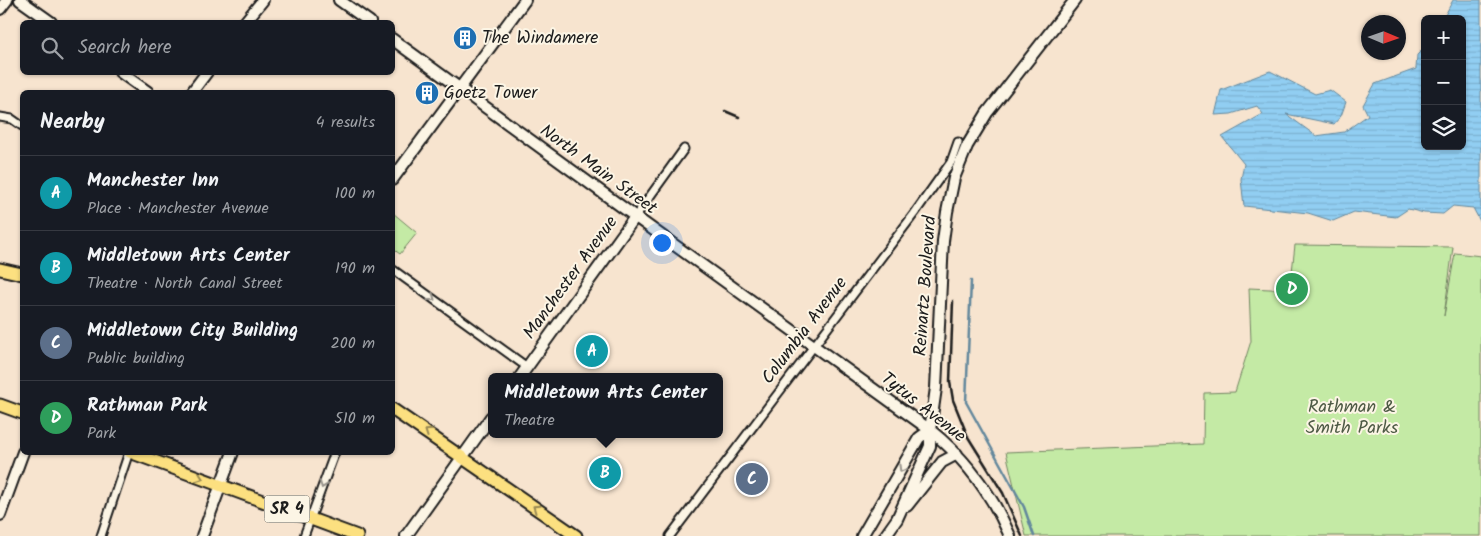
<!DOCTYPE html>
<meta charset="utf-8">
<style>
body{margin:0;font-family:Kalam,sans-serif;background:#20242c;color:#f1f3f6}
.controls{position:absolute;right:15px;top:15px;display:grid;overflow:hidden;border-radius:8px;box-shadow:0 1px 4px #0004}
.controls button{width:45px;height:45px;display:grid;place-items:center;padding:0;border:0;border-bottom:1px solid #363941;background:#171b24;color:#f1f3f6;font:25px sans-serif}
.compass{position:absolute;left:1361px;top:15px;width:45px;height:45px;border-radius:50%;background:#171b24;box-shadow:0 1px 4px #0004;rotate:92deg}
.you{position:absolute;left:661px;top:242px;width:18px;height:18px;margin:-12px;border:4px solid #fff;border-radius:50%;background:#1a73e8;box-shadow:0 0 0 8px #1a73e833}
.badge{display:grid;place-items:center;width:32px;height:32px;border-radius:50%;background:#8c9099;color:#fff;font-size:16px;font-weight:700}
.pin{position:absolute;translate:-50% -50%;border:2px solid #fff;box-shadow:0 1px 5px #0006}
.popup{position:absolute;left:488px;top:373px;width:235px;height:65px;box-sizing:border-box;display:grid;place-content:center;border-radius:8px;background:#171b24;filter:drop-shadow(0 1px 4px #0005);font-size:16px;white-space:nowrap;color:#9ea1a6}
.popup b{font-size:19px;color:#f1f3f6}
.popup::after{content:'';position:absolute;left:50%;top:100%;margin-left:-10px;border:10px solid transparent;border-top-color:#171b24}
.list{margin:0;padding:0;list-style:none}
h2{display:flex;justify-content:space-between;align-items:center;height:65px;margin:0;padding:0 20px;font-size:21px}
h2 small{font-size:16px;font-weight:400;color:#9ea1a6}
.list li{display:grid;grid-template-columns:32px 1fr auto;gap:15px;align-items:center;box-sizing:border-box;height:75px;padding:0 20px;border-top:1px solid #363941}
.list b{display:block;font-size:19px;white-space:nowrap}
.list p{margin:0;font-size:16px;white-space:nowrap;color:#9ea1a6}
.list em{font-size:16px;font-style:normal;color:#9ea1a6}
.icon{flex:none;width:28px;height:28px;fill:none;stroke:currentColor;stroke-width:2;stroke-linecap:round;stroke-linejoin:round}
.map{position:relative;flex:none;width:1481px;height:536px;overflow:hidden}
.search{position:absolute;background:#171b24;box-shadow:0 1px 4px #0004;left:20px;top:20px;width:375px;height:55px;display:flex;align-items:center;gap:12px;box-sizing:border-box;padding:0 18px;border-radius:8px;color:#9ea1a6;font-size:19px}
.panel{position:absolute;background:#171b24;box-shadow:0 1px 4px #0004;left:20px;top:90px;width:375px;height:365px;border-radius:8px}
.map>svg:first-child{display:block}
.green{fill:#c4eaa5;stroke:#708360}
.water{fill:url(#water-rules);stroke:#62879c}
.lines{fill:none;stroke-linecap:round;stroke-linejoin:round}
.stream{stroke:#62879c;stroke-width:2.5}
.street-casing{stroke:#1c1c1c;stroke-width:11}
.secondary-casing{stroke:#1c1c1c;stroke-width:14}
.primary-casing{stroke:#1c1c1c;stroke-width:15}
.street{stroke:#fcf5e5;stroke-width:7}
.secondary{stroke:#fcf5e5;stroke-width:10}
.primary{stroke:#fce080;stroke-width:11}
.rail{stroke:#1c1c1c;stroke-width:2.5}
.oneway{stroke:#97938b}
.oneway2{stroke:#978853}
.labels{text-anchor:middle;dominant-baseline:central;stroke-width:4;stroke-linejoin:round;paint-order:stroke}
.shield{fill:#fcf5e5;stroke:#5f5d58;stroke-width:1}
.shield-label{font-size:16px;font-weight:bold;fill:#1c1c1c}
.poi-label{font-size:18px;fill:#1c1c1c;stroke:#fcf5e5;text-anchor:start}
.street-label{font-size:18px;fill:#1c1c1c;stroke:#fcf5e5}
.park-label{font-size:18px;fill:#4e5a45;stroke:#fcf5e5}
</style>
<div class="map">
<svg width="1481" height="536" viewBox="0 0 1481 536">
<defs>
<pattern id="water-rules" width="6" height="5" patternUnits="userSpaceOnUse" patternTransform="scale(1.25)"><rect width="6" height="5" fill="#91cef2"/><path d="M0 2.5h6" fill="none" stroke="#7cb0cf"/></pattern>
</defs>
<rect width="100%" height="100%" fill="#f7e4cf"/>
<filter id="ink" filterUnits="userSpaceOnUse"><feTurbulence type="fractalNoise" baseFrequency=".02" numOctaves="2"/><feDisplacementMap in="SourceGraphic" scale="10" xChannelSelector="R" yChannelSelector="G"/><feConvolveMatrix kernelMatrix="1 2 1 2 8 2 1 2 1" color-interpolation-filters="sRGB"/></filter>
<g filter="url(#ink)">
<path class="green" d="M393,213L417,233L400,254L393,249Z
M1295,245L1453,247L1444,316L1455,253L1481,256V536H1026L1006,452L1203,444L1204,393L1235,392L1251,341L1249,288L1290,290Z"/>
<path class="water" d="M1453,0H1481V223L1473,208L1453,206L1443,214L1424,213L1408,209L1396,217L1354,212L1333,221L1308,213L1244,206L1241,179L1244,164L1222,137L1263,114L1257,106L1231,114L1215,115L1221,90L1270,71L1315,94L1330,90L1346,102L1341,116L1334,124L1286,114L1316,136L1344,132L1368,115L1363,105L1375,84L1416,69L1417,55L1425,47V146H1462V19H1443Z"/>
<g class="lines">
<path class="stream" d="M971,281L966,402L1024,507L1034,536"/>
<g class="street-casing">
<path id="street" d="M0,117L12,119L22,126
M635,217L684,149
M392,269L527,367
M101,536L129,452
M304,536L335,452
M670,536L914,214L951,162L958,142"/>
</g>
<g class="secondary-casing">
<path id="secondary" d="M20,0L51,22
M339,0L370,22
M0,9L7,0
M245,22L263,0
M392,39L644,223L930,430C966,459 992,494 1010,536
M120,72L148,92
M192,92L207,72
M392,180L525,0
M520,377L635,217
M907,506L942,462L957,454
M0,515L23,452
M202,536L233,452
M406,536L491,417
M862,536L919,438L930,430
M885,536L897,519L930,446V430L936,388L943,241L947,212L954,178L967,146L987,113L1075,0"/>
</g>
<g class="primary-casing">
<path id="primary" d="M0,269L22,274
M0,405L22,413
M392,409L576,536
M130,452L357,536"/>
</g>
<use href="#street" class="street"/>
<use href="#secondary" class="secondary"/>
<use href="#primary" class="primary"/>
<path class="rail" d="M725,111L739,117
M953,301L950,382L953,400L968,437L1003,493L1022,536"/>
</g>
<defs><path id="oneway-chevron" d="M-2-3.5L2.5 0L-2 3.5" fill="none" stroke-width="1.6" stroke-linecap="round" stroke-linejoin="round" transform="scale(1.25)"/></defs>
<g class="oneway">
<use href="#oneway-chevron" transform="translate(432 298) rotate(36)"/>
<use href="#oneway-chevron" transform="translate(902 469) rotate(120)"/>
<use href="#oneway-chevron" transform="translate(323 485) rotate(110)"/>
</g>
<g class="oneway2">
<use href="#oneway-chevron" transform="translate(428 432) rotate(-145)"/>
<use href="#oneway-chevron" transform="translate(200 478) rotate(20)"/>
<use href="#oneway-chevron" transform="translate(536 508) rotate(-145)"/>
</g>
</g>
<defs>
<g id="building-disc" transform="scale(1.25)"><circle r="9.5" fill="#1f6fb2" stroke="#fcf5e5"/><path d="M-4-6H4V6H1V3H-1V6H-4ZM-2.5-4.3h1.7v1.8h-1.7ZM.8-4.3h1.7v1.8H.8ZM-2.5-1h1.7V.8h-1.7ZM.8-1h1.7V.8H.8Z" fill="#fff"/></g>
</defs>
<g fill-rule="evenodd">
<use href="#building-disc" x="465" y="38"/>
<use href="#building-disc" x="427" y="93"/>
</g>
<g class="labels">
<rect class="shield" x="264.5" y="495.5" width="45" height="27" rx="4"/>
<g class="shield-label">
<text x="287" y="509">SR 4</text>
</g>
<g class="poi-label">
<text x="482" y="38">The Windamere</text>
<text x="444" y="93">Goetz Tower</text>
</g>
<g class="street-label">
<text transform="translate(598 170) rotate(36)">North Main Street</text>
<text transform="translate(571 278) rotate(-54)">Manchester Avenue</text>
<text transform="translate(926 286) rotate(-86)">Reinartz Boulevard</text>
<text transform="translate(805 331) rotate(-53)">Columbia Avenue</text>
<text transform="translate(923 408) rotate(38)">Tytus Avenue</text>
</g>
<g class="park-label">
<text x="1352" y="407">Rathman &amp;<tspan x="1352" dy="21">Smith Parks</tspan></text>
</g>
</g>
</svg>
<div class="controls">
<button>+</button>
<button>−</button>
<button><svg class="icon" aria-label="layers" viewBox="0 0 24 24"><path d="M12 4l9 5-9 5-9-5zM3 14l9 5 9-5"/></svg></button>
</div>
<svg class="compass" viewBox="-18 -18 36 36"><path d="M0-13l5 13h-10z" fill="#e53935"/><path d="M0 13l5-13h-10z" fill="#9ea1a6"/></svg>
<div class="you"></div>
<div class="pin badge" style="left:592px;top:351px;background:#0f9aa8">A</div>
<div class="pin badge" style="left:605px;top:473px;background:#0f9aa8">B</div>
<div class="popup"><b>Middletown Arts Center</b>Theatre</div>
<div class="pin badge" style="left:752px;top:479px;background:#5c6f8a">C</div>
<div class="pin badge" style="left:1292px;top:289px;background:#2e9e5b">D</div>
<div class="search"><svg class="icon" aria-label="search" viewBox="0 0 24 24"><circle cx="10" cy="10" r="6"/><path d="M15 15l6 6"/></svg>Search here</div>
<section class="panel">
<h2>Nearby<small>4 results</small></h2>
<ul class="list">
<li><span class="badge" style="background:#0f9aa8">A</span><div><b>Manchester Inn</b><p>Place · Manchester Avenue</p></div><em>100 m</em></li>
<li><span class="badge" style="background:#0f9aa8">B</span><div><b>Middletown Arts Center</b><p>Theatre · North Canal Street</p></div><em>190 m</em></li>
<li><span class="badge" style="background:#5c6f8a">C</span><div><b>Middletown City Building</b><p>Public building</p></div><em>200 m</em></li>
<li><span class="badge" style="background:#2e9e5b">D</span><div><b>Rathman Park</b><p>Park</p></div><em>510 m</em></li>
</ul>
</section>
</div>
